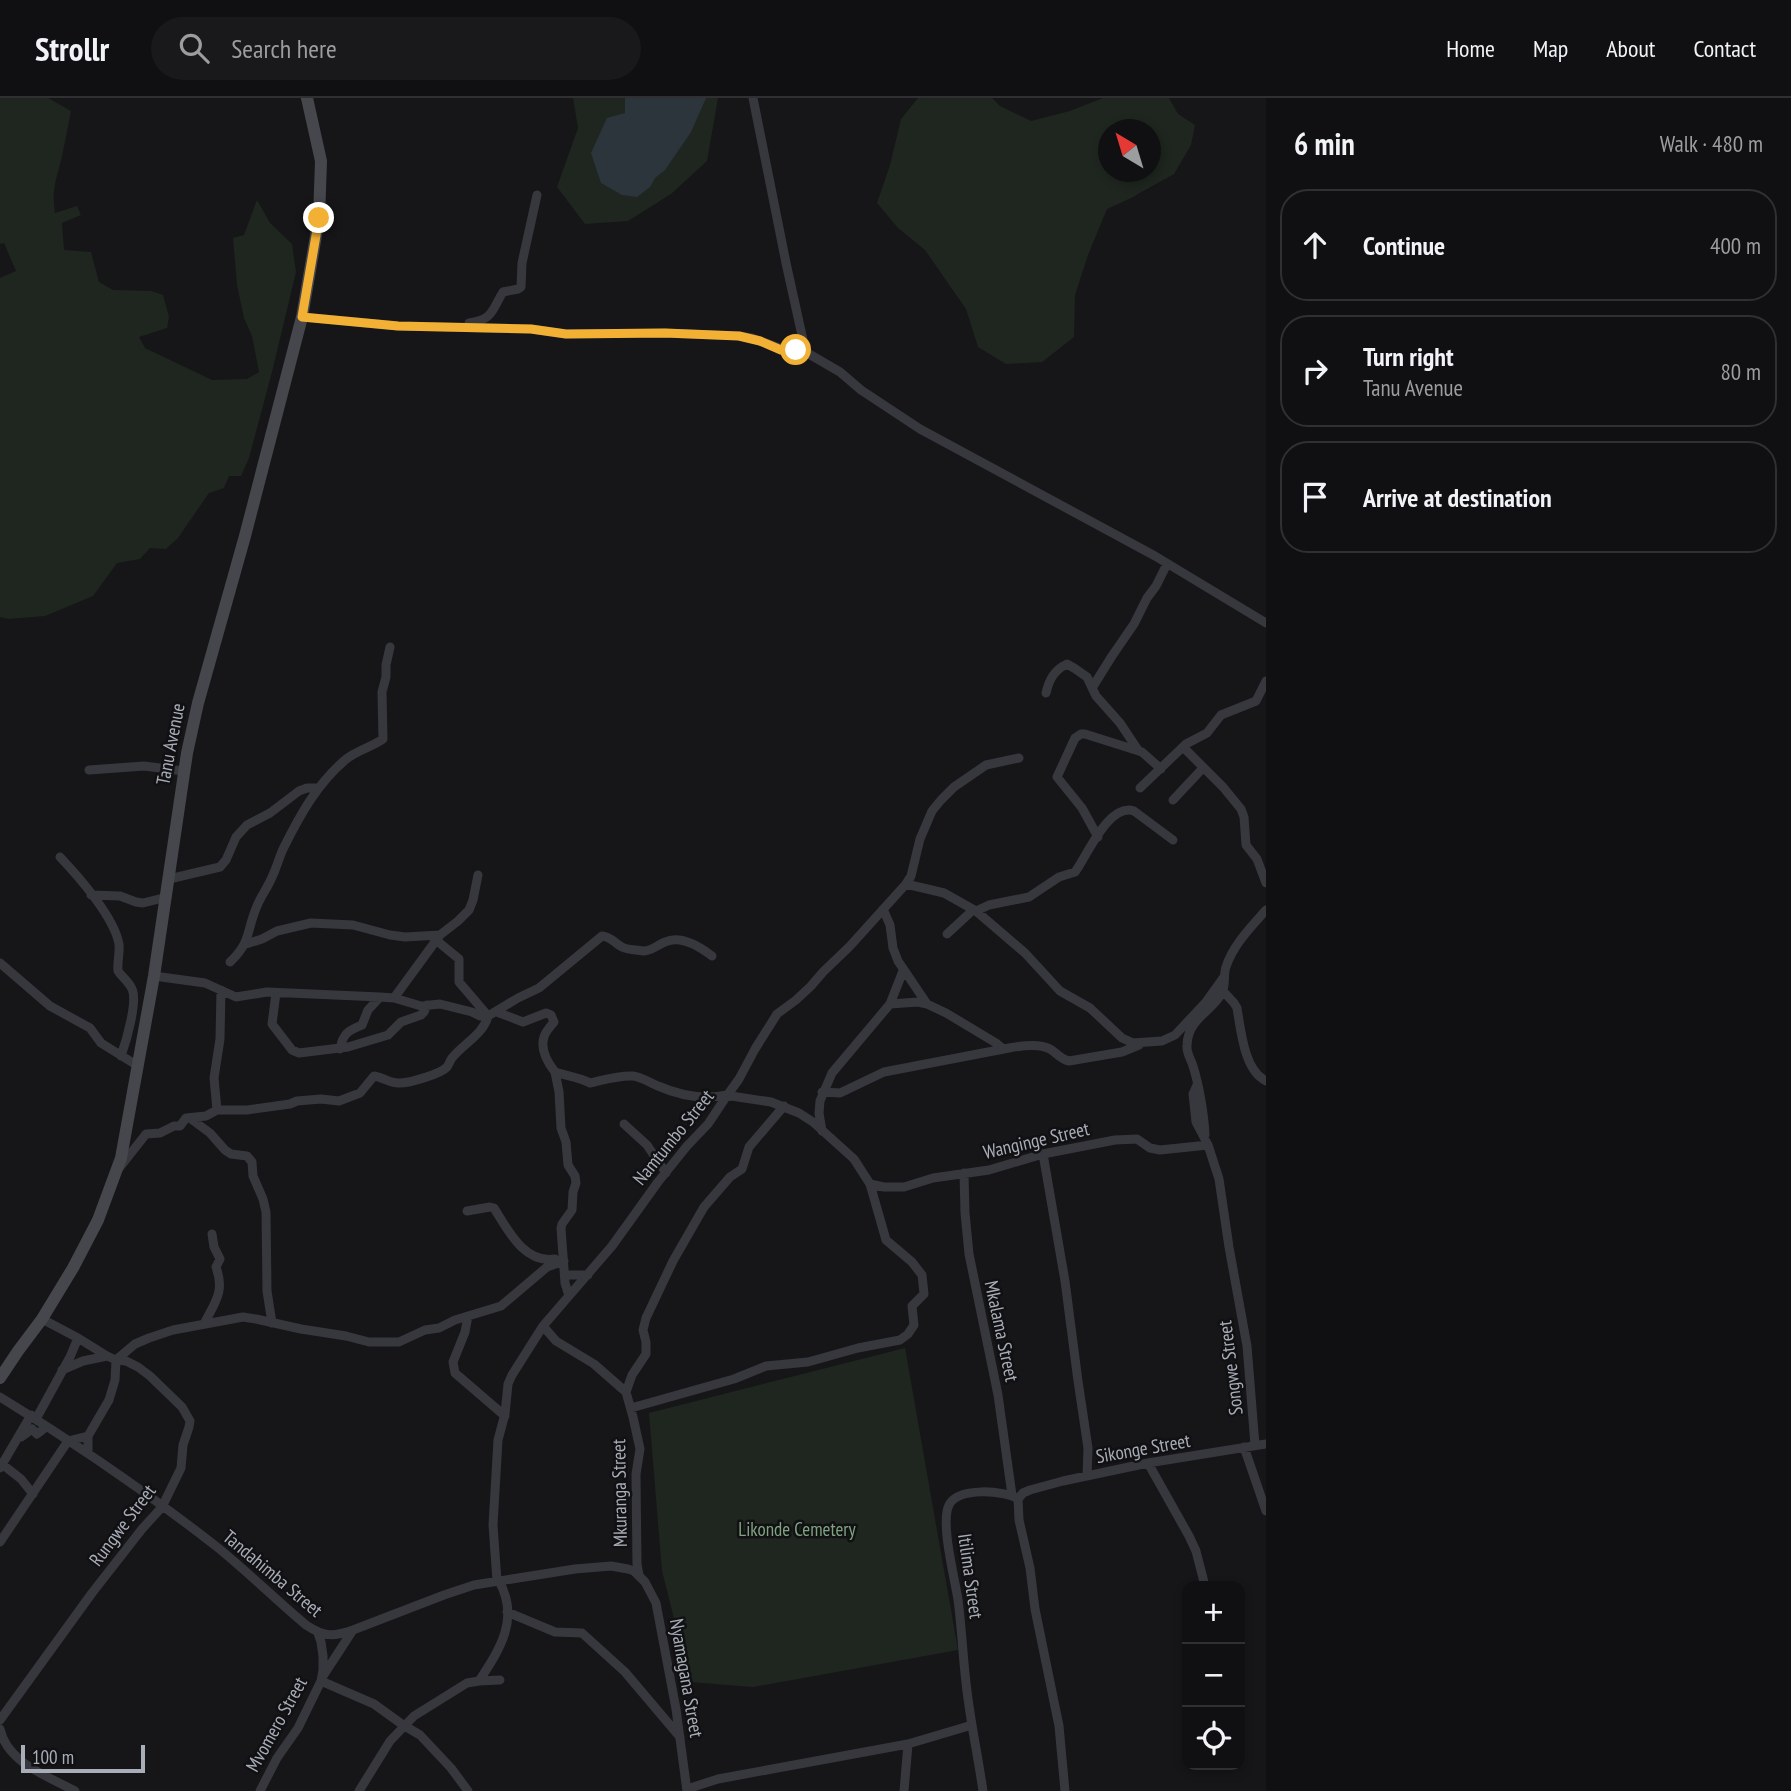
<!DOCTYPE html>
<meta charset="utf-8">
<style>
body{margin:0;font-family:"PT Sans Narrow",sans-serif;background:#19191b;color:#f1f3f6}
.controls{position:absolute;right:21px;bottom:21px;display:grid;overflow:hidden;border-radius:14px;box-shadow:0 4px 10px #0003}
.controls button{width:63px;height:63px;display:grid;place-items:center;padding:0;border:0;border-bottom:2px solid #303032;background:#101012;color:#f1f3f6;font:35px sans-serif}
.compass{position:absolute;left:1098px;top:21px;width:63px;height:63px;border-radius:50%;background:#101012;box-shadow:0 4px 10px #0003;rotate:322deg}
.scale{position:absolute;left:21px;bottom:18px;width:124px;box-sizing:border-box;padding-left:7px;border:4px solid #a8adb8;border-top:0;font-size:19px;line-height:24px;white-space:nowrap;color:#a8adb8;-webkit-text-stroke:5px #111113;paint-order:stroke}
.stop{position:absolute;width:21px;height:21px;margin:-16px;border:5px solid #f2b134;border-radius:50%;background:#fff}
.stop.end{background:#f2b134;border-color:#fff;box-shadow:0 2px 7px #0008}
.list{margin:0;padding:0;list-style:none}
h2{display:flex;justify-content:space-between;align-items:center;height:91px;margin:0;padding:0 28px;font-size:30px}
h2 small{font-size:23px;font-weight:400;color:#9c9d9f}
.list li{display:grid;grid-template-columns:46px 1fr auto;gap:21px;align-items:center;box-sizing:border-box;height:112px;margin:0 14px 14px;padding:0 14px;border:2px solid #303032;border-radius:28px}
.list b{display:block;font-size:26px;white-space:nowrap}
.list p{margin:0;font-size:23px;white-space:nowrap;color:#9c9d9f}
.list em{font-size:23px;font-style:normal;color:#9c9d9f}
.icon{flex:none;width:38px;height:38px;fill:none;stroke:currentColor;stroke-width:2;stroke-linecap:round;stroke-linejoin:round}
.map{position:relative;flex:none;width:1266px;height:1693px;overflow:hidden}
header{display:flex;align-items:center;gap:42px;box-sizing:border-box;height:98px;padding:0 35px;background:#101012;border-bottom:2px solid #303032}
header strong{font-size:33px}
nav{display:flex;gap:38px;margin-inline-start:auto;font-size:24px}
.search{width:490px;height:63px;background:#19191b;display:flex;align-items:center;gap:18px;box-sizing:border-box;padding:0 24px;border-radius:38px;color:#9c9d9f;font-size:26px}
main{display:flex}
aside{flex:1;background:#101012}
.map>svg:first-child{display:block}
.green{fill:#1e261f;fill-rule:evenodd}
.water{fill:#2c353c}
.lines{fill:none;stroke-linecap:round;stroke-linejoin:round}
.street{stroke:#37383d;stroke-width:9}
.secondary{stroke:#45474d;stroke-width:12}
.route{stroke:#f2b134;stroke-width:9}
.labels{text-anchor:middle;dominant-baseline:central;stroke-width:5;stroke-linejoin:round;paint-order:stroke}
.street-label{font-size:19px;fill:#a8adb8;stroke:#111113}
.park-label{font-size:19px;fill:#7fa381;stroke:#111113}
</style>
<header>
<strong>Strollr</strong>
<div class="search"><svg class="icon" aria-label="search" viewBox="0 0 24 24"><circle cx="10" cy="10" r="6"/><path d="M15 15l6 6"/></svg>Search here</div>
<nav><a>Home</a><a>Map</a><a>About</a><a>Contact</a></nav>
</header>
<main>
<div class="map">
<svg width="1266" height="1693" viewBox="0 0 1266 1693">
<rect width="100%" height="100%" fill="#161618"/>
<path class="green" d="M0,0H48L71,13C68,28 65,44 62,58C57,81 51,90 55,115L77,108L81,117L62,125L64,152L91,154L99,184L113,192L151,193L163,197L169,219L167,230L139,239L145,250L212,282L247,281L259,274L252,238L244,220L237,187L233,140L244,137L257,102L270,125L292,146L296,174L272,274L249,360L241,378H229L224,390L209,395L178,440L166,451L150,450L140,461L117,465L93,498L45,518L8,521L0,519V180L16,173L4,145L0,146Z
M573,0H718L707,63L671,96L628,123L585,126L557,89L578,30Z
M918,0H992L1000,8L1031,23L1070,13L1103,0H1169L1178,16L1195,27L1191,47L1174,76L1131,100L1107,111L1088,157L1075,197L1074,239L1042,264L1006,266L978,249L966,211L925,152L898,130L877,105L890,67L901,21ZM1108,32H1150V74H1108Z
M905,1250L958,1552L753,1589L690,1584L662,1473L649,1315Z"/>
<path class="water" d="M625,0H706L691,34L665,72L655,80L650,89L637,99L622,97L601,85L591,55L607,20L625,15Z"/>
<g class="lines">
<path class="street" d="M753,0L786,165L805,251L809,256L840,274L861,292L920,331L1155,458L1266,525
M302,219L398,228L531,231L566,236L665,235L739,238L752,240L785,252L805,251
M469,225C493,222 492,212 503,194L518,191L521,189L522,165L537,97
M1092,590L1112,558L1134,526L1147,500L1156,488L1167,466
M1046,595C1049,582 1054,572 1067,566L1074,570L1087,579L1096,598L1120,625L1138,652
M1183,649L1223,689L1241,711L1244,719L1246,747L1257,761L1266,785
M89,672L144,668L184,673
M1140,690L1186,646L1207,635L1221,617L1256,603L1266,583
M1173,702L1203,670
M1098,739L1082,710L1057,679L1075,640L1081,636H1085L1142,654L1161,671
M60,759C79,779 114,819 119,846C120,855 117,864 118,873C122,879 129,884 132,891C138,903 126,944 121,958
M169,781L220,769L226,762L236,739L247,727L270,715L299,693L307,690H318
M906,786L944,795L976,813L1025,855L1060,893L1090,910L1122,940L1133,945L1162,943L1175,937L1206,904L1224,879
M91,797L120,798L136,804L143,805L167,799
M883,811L890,827L893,850L898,863L927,906
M976,813L989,807L1029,799L1059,779L1075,774C1087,758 1109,704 1134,713L1173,742
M947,836L973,812
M246,846L262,841L277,833L311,825L353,827L390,837L405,839L440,837
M230,864C252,843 246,833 257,808C261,798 268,789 272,779C277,769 279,759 284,749C300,717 317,686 345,662C357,652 370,650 383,641L382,594L386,579V567L390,549
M0,865L50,908L90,930L101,945L138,968
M154,878L205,885L236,899L267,894L380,899L394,900L421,908L440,906L472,914L480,918H488L518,900L539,890L602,838C612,839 614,845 622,849C627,852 638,852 644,853C652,853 657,847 665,844C680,837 699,848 712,858
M1223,893L1234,905L1237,910C1241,933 1244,972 1266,983
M276,895L272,926L292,952L299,955L348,949L388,937L401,924L421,917L424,914L427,907
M394,900L440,837L458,823L469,812L473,802L478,777
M890,906L918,904L927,906L946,915L996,945L1003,951
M497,914L523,924L546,915L551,917L554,924C551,928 545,934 544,939C540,951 548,965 555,974C567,978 579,979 590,985C604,982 619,977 633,978C642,979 650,985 658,988C681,998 703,1002 727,997
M340,951C343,935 348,933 362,927L368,912L380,899
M555,974L559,994L561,1030L566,1044L568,1067L575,1078L576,1085L573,1094L572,1112L562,1126L561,1130L565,1185L569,1198
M1197,987L1193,996L1196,1024L1208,1047L1219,1081L1229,1149L1247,1248L1255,1347
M822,994L840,995L884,974L1009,950C1020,948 1039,945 1050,951C1057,955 1060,961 1069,963L1122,954L1139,947
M726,999L739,981L755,951L777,916L796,902L811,888L823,874L850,848L906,786L911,778L920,741L932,713L941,702L954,689L986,667L1019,660
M217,1012L214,980L220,941L221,892
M191,1021L210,1035L225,1052L231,1056L247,1058L252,1064L253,1078L263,1101L266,1114L267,1193L272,1225
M624,1026L647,1047L666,1075
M822,1033L819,1015L820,1003L832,975L890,906L903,873
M1205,1037C1204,1016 1199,987 1193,968C1191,961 1186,955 1187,947C1188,920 1212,914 1222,895C1226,887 1223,877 1226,869C1233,847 1251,829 1266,812
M1043,1056L1065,1183L1078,1283L1088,1350L1087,1378
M120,1069L146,1036L160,1035L174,1028H180L186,1020L206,1018L217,1012H247L290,1006L297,1003L321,1001L339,1003L360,995L374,978C383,979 390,986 400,985C409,985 441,976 447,969C448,968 451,961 452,960C464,945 483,937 488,918L459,884V861L436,842
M964,1075L965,1115L969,1156L998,1297L1012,1397
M870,1086L884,1089H904L933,1080L989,1072L1043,1056L1115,1042L1137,1041L1150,1050L1160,1052L1208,1047
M467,1113L490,1109L494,1110C508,1132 524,1166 555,1161
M565,1177H588
M468,1218L465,1234L453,1264L455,1275L505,1318
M204,1226C215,1204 225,1194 216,1169L220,1161L214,1149L212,1136
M543,1228L556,1243L594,1266L626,1294L633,1319L640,1351L636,1376L637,1466L639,1477
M62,1272L83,1263L107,1258
M626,1294L632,1277L646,1256V1244L643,1232L646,1220L673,1163L704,1109L730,1079L742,1071L749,1049L784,1008
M0,1299C75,1345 148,1395 217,1449C248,1474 276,1502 306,1527C324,1539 333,1539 353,1532L444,1497L474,1487L575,1471L611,1468L628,1471L634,1473L645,1484L656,1505L676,1611L687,1693
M36,1321L70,1259L78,1240
M21,1339L32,1331L37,1336L46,1329
M1244,1349L1266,1413
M88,1355V1338L109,1302L115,1282L116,1262L135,1246L149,1240L173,1232L243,1219L256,1221L301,1231L346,1238L369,1244H399L425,1232L439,1230L455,1222L501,1208L547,1169L564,1163
M1148,1365L1189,1438L1196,1453L1205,1488
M2,1366L21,1381L33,1396
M0,1370L31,1317
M0,1444L68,1343L88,1338
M497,1483L493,1427L498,1342L505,1316L508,1286L512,1277L543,1228L612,1148L658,1084L687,1048L708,1026L726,999L731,998L771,1004L799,1015L813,1024L854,1061L870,1086L886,1142L912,1164L922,1177L924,1196L912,1208L914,1227L908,1236L900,1242L858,1250L808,1264L766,1268L734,1281L631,1310
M507,1514L555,1534L582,1535L625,1574L680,1639
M323,1578L353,1532
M321,1583L374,1606L403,1627L420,1637L451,1670L468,1693
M479,1583C500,1551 520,1521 499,1483
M0,1622L92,1495L142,1431L162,1409L181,1370L183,1347L189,1329L190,1323L182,1309L150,1278L138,1269L126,1263L116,1262L107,1258L78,1240L42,1221
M0,1631C7,1665 48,1678 75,1693
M687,1691L718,1681L908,1646L972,1627
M260,1693L277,1660L298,1630L321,1583L323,1572V1558L321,1544L318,1535
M359,1693L390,1643L414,1618L467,1585L479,1583L500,1582
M904,1693L908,1646
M983,1693C978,1659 971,1626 967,1593C963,1563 962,1532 958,1502C955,1481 940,1425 949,1407C958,1389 1004,1392 1018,1401
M1065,1693L1059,1628L1035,1511L1030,1470L1019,1422L1018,1401L1023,1395L1030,1392L1063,1383L1148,1365L1266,1346"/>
<path class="secondary" d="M0,1280L18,1253L42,1221L73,1170L98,1122L121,1060L154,878L187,655L198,605L245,438L302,219L319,120L321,63L307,0"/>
</g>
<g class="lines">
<path class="route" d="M319,120L302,219L398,228L531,231L566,236L665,235L739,238L760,243L781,252H796"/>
</g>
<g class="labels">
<g class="street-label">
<text transform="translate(170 646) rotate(-79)">Tanu Avenue</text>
<text transform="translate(673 1039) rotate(-51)">Namtumbo Street</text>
<text transform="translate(1036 1042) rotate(-13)">Wanginge Street</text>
<text transform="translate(1002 1233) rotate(78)">Mkalama Street</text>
<text transform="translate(1230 1270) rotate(-97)">Songwe Street</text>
<text transform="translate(1143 1350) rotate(-10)">Sikonge Street</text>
<text transform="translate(619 1395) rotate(-91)">Mkuranga Street</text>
<text transform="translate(122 1427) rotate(-53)">Rungwe Street</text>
<text transform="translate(273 1475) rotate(40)">Tandahimba Street</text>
<text transform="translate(971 1478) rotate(82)">Itilima Street</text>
<text transform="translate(687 1580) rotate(80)">Nyamagana Street</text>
<text transform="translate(276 1626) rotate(-61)">Mvomero Street</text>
</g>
<g class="park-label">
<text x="797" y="1431">Likonde Cemetery</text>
</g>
</g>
</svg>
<div class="controls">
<button>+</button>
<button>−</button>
<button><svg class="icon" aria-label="locate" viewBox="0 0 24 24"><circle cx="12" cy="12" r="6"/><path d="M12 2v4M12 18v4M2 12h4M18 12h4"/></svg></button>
</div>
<svg class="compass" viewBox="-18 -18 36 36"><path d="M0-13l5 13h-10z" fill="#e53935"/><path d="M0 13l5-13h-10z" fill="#9c9d9f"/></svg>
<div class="scale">100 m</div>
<div class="stop" style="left:796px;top:252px"></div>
<div class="stop end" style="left:319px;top:120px"></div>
</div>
<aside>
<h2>6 min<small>Walk · 480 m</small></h2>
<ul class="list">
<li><svg class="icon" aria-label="ahead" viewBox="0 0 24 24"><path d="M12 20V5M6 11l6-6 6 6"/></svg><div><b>Continue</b></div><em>400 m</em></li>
<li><svg class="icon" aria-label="right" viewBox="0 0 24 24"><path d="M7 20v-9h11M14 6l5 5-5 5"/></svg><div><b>Turn right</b><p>Tanu Avenue</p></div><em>80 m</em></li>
<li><svg class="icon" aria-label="arrive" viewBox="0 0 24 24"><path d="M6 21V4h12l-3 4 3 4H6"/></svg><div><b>Arrive at destination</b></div></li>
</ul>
</aside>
</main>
